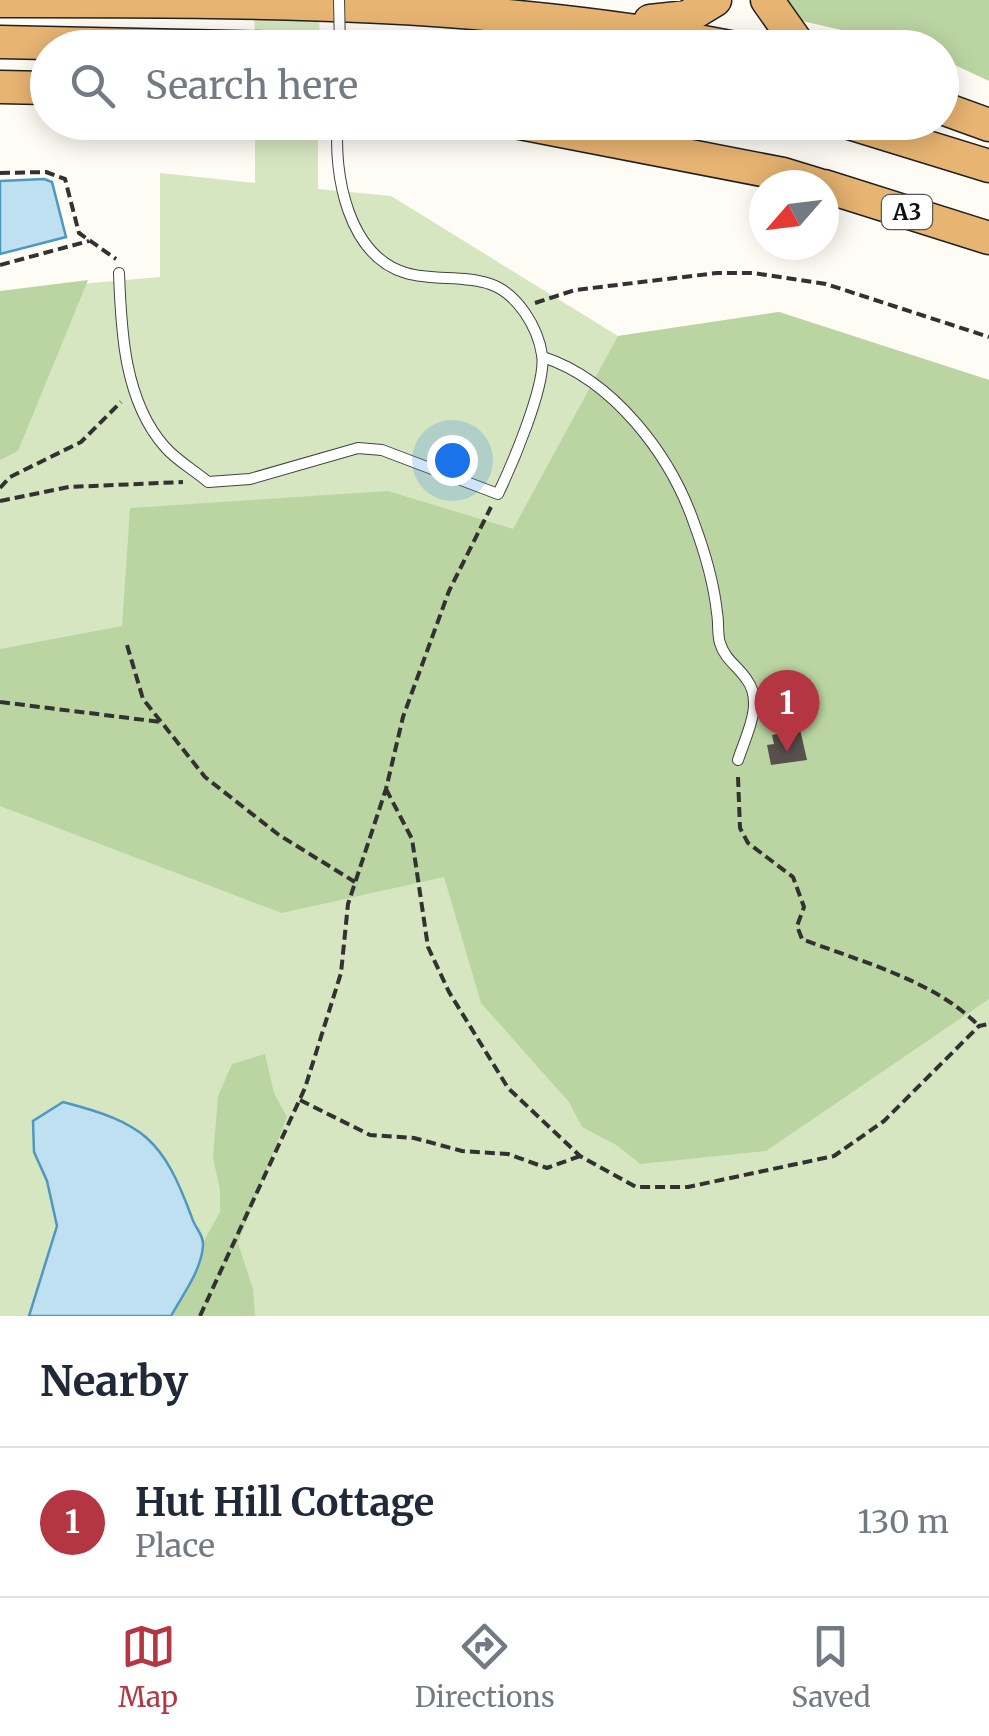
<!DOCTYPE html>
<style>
body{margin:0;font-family:Merriweather,serif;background:#f2f2f3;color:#1f2937}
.compass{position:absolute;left:749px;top:170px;width:90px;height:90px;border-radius:50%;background:#fff;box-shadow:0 5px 25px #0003;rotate:242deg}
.you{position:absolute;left:452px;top:460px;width:35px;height:35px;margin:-25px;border:8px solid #fff;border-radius:50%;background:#1a73e8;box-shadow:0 0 0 15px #1a73e833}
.badge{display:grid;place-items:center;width:65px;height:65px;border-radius:50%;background:#b33642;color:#fff;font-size:32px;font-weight:700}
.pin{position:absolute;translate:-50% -82px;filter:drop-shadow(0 2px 5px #0008)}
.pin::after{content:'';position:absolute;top:52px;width:35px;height:30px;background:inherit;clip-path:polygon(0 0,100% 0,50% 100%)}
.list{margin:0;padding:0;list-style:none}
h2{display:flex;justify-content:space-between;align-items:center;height:130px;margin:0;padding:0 40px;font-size:42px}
h2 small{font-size:32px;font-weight:400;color:#747a83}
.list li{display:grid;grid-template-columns:65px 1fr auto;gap:30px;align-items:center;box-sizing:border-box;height:150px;padding:0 40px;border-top:2px solid #e0e1e3}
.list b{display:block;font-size:38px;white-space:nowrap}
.list p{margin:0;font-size:32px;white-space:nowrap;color:#747a83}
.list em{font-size:32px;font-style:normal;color:#747a83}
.icon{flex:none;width:55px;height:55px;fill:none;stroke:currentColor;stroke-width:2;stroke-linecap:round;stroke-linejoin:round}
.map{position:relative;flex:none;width:989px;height:1316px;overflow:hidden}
.search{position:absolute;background:#fff;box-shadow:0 5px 25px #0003;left:30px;right:30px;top:30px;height:110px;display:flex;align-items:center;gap:25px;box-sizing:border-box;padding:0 35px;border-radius:55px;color:#747a83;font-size:38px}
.sheet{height:280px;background:#fff}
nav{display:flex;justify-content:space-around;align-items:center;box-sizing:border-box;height:140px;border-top:2px solid #e0e1e3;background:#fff;font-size:28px;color:#747a83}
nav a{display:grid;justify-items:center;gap:5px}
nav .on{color:#b33642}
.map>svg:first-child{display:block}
.green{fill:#d6e6c1}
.forest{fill:#bbd5a2}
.water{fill:#bfe0f0;stroke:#4d97c0;stroke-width:2.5}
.building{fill:#58514e}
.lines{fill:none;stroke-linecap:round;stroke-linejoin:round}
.service-casing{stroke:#434343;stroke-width:12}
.trunk-casing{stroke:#212121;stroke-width:35}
.path{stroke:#323232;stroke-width:4;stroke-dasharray:10 5;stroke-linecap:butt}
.service{stroke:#fff;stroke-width:10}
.trunk{stroke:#e8b472;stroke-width:32}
.service-bridge-casing{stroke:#434343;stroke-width:12;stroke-linecap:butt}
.service-bridge{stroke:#fff;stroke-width:10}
.labels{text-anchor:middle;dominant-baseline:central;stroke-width:10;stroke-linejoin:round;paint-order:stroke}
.shield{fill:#fff;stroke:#585858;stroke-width:2.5}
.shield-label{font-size:22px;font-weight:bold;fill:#101010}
</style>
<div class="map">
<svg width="989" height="1316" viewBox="0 0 989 1316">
<rect width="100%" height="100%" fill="#fefcf5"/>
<path class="green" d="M254,0H320L319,47H255Z
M255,123H318V189L391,196L618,336L779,312L989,380V1316H0V291L160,277V173L255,183Z"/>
<path class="forest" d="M787,0H989V81L942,59V48L915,47L798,20Z
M88,280L18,451L0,460V291Z
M779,312L989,380V999L766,1151L640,1164L618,1146L582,1127L569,1102L481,1003L444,877L282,913L0,806V649L122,626L130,508L388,491L513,529L618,336Z
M265,1054L274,1093L287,1117L238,1243L253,1289L255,1316H171L198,1266L204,1241L220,1212V1190L213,1158L218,1096L232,1064Z"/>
<path class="water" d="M44,179L52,182L66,237L0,254V181Z
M63,1102C144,1123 163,1139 192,1218C195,1228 204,1235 203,1246C201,1271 183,1294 171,1316H29L57,1226L47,1181L34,1152L33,1121Z"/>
<path class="building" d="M800,729L807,760L771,765L767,745L774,744L772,735Z"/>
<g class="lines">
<g class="service-casing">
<path id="service" d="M119,273C121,330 124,401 165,447C176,460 194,470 208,482L250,479L358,448L382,450L498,494C511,467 547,384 542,355C538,327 517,293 490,284C464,275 433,281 406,273C348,256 333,174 338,122
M543,357C613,380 670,454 694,523C704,550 714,584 717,613C719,623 717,634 720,643C725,660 738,666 747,680C764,703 746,735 738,760"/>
</g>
<g class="trunk-casing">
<path id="trunk" d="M767,0L801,48
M0,1C246,1 493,0 735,48
M650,21L687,17L715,0
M0,42L284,48
M0,87L48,88
M942,108L989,125
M515,122L783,174L819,185
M846,122L989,166
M824,186L989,238"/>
</g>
<path class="path" d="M0,173L46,172L65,179L79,233L116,259
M0,265L89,241
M535,303L575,290L717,273H753L826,284L989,337
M0,488L10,477L81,442L121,402
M0,501L69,487L183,482
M127,645L143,699L205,777L279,835L355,882
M0,702L161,722
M738,777L740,828L748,843L793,877L804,907L797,926L802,939C861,962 934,980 979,1026
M386,789L412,839L428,947L449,992L508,1088L580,1156L636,1187H688L834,1156L884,1121L979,1026L989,1024
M300,1100L370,1135L414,1138L462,1151L508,1154L547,1168L580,1156
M200,1316L305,1088L341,973L348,904L386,789L403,717L449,591L491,507"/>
<use href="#service" class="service"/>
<use href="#trunk" class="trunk"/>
<g class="service-bridge-casing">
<path id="service-bridge" d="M339,0L340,48"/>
</g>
<use href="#service-bridge" class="service-bridge"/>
</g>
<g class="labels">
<rect class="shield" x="882" y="195" width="50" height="34" rx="8"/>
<g class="shield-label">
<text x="907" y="212">A3</text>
</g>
</g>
</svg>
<svg class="compass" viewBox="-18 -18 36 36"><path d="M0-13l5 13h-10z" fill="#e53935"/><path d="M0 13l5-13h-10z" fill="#747a83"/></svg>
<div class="you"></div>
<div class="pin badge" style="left:787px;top:752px">1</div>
<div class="search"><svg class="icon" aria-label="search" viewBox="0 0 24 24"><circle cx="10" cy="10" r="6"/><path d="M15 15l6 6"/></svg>Search here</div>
</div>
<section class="sheet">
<h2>Nearby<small></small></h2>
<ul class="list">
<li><span class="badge">1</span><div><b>Hut Hill Cottage</b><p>Place</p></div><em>130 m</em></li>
</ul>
</section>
<nav>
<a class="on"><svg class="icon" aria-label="map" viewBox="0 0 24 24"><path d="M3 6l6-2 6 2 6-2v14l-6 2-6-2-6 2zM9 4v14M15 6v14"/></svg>Map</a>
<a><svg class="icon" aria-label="directions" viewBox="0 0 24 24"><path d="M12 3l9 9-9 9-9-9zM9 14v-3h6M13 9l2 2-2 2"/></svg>Directions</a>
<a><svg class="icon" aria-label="saved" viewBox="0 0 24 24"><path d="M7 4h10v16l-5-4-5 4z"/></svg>Saved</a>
</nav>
